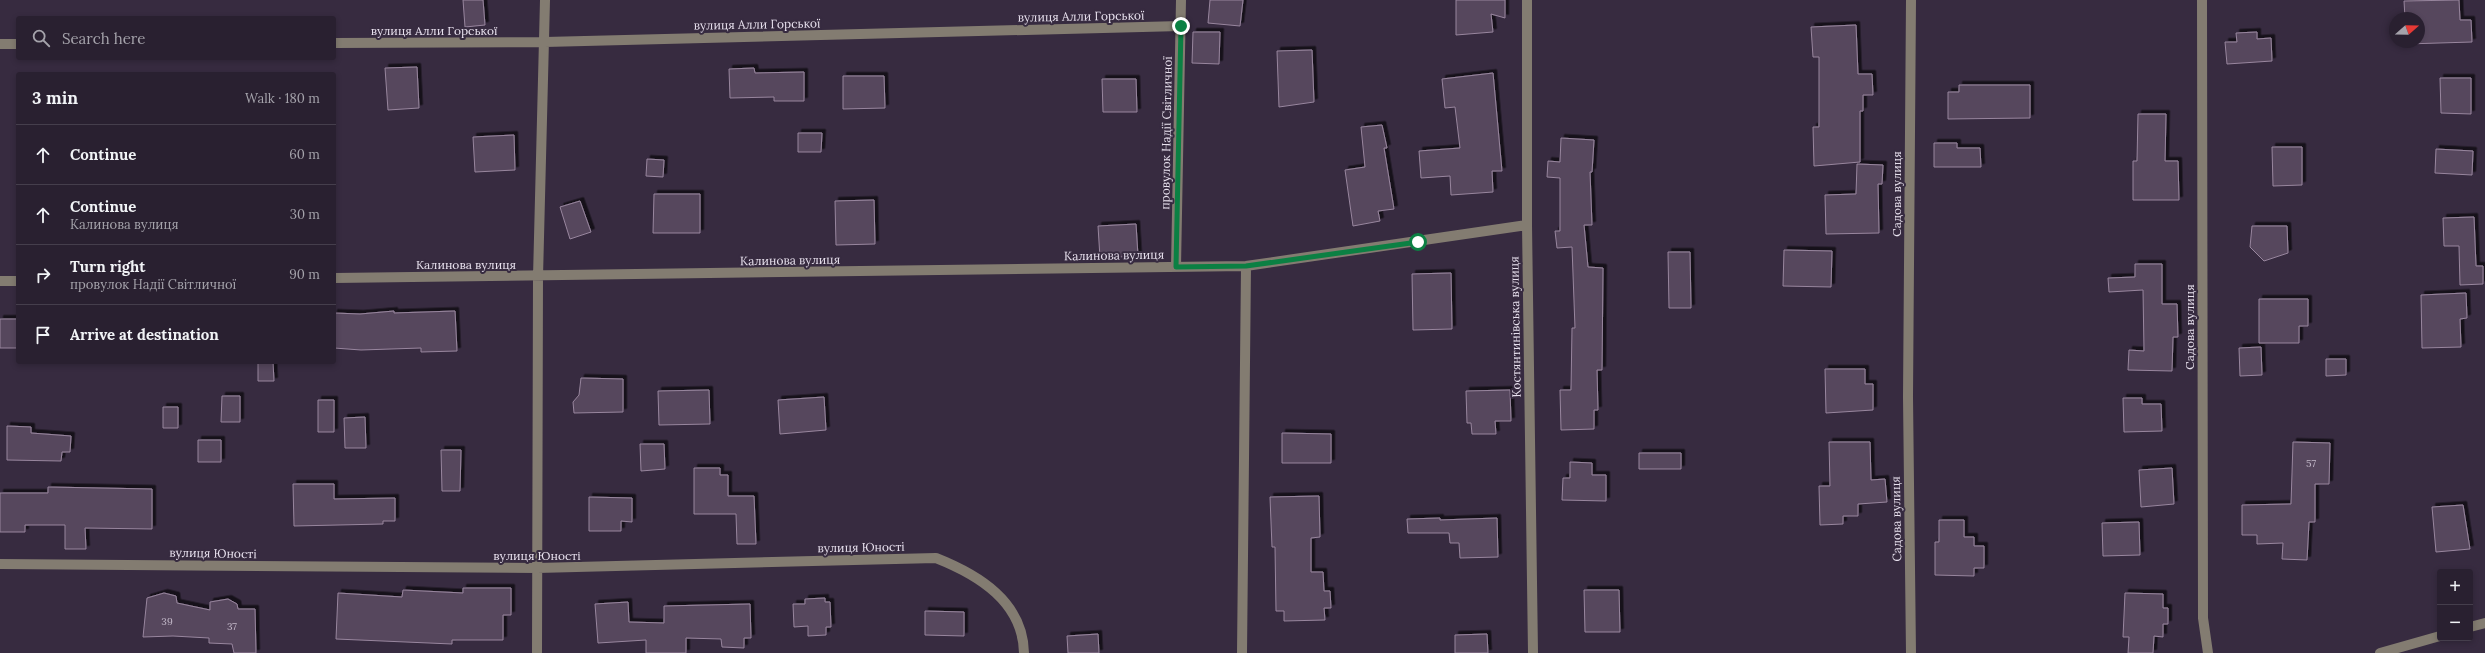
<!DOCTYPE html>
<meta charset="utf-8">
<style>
body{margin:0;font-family:Lora,serif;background:#312838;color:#f1f3f6}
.controls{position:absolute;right:12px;bottom:12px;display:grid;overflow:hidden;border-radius:4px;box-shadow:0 2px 6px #0003}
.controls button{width:36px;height:36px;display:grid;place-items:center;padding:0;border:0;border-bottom:1px solid #453e4c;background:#292030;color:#f1f3f6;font:20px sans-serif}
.compass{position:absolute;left:2389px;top:12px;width:36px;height:36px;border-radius:50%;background:#292030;box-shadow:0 2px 6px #0003;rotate:70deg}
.stop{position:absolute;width:12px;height:12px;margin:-9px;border:3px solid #0b8043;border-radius:50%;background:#fff}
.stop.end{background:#0b8043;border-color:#fff;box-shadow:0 1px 4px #0008}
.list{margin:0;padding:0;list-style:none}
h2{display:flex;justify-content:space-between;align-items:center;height:52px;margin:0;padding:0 16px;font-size:17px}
h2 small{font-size:13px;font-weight:400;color:#a5a3ab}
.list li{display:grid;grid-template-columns:26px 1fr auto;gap:12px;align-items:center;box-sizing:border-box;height:60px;padding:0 16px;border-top:1px solid #453e4c}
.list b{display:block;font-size:15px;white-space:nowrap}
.list p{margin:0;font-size:13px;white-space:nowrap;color:#a5a3ab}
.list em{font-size:13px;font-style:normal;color:#a5a3ab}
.icon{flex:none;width:22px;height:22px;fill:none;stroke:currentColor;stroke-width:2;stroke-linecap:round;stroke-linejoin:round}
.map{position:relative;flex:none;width:2485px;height:653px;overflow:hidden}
.search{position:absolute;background:#292030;box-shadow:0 2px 6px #0003;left:16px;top:16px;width:320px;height:44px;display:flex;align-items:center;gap:10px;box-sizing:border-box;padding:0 14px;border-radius:4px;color:#a5a3ab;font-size:15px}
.panel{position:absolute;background:#292030;box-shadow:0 2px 6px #0003;left:16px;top:72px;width:320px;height:292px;border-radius:4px}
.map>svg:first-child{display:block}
.building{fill:#57475d;stroke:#98869e;filter:url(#shadow)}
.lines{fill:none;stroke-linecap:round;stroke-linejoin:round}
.minor{stroke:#837c71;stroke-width:10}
.route{stroke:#0b8043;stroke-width:5}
.labels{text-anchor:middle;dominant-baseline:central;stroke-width:4;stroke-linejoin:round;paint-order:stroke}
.number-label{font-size:10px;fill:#c4baca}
.street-label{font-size:12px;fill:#e8e1ee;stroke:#372b40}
</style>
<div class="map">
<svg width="2485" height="653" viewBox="0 0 2485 653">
<defs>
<filter id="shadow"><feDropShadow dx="3.5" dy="-3.5" stdDeviation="0" flood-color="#0009"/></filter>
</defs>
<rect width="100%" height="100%" fill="#372b40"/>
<path class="building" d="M463,0H483L485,25L465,27Z
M1210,0H1243L1240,26L1208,23Z
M1456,0H1505V18L1491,14L1493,32L1456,35Z
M2459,0L2460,20H2471L2472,42L2406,44V42H2419V18H2405L2404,1Z
M1856,25L1858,74H1872L1873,95H1863V111H1860V162L1814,166L1813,127H1819V57H1813L1811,27Z
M1193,32H1220L1219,64L1192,63Z
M2257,32V39L2271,38L2272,61L2227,64L2225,42H2237L2236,33Z
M1312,50L1314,102L1279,107L1277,51Z
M417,67L419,108L388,110L385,68Z
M754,68L755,73L804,72V101H774V97L730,98L729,69Z
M1493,73L1502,171H1492L1493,192L1451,195L1450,176L1421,178L1419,151L1460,148L1455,107L1445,108L1442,79Z
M843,76H884L885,108L843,109Z
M2440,78H2471V114L2441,113Z
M1102,79H1136L1137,112H1103Z
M1959,85H2030V118L1948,119V92H1959Z
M2138,114H2166L2165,161H2178L2179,200H2133V161H2137Z
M1382,125L1387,148H1384L1394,209L1378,211L1380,221L1353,226L1345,170L1365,167L1361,127Z
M798,133H822L821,152H798Z
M514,135L515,170L475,172L473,137Z
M1561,138L1594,140L1592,172H1590L1592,225H1584L1588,267L1603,268L1602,370H1597L1598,410H1594V429L1561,430L1560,390H1571L1572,328H1575L1572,247L1557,248L1555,231H1560V178L1547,177L1548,161L1560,162Z
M1934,143H1957V148H1980L1981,167H1934Z
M2272,147H2302V185L2273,186Z
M2436,149L2473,151L2472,175L2435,173Z
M647,159L664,160L663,177L646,176Z
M1857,164L1883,165L1882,184H1878L1879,233L1826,234L1825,195L1856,194Z
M654,194H700V233H653Z
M874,200L875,244L836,245L835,201Z
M580,201L591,232L570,239L560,207Z
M2474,217L2476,266H2483V284L2460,285L2459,246H2444L2443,218Z
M1136,224L1138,256L1100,258L1098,226Z
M2252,226H2287L2288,253L2264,261L2250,247Z
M1784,250L1832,251L1831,287L1783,286Z
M1668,252H1690L1691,308H1669Z
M2135,264H2162V304H2177L2178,337H2173L2172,371L2128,370L2129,350L2144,351L2143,290L2109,292L2108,278L2135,277Z
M1451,273L1452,329L1413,330L1412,274Z
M2466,293L2467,318L2460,319L2461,347L2422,348L2421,295Z
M2259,299H2308V326H2299V343H2259Z
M394,311V313L455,311L457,351L421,352V348L361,350L334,348V313L360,314Z
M0,319H18V348H0Z
M2261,347L2262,375L2240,376L2239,348Z
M2326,359H2346V375L2326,376Z
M258,362H273L274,381H258Z
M1825,369H1865V384H1873V410L1826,413Z
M581,378L623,379V412L574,413L573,402L579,395Z
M709,390L710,424L659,425L658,391Z
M1510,390L1511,421H1495L1496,434H1472L1471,423H1467L1466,391Z
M222,396H240V422H221Z
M824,397L826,430L780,434L778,400Z
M2123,398H2142V404H2161L2162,431L2124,432Z
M318,400H334V432H318Z
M163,407H178V428H163Z
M365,417L366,448H345L344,418Z
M7,426L31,427V433L71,436L70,452H62L61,461L7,460Z
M1282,433L1331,434V463H1282Z
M198,440H221V462H198Z
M1829,442H1870L1871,480L1885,479L1887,502L1858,504V516H1843V524L1820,525L1819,486H1830Z
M2293,442L2330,443L2329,484H2315V522H2309L2307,560L2282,559L2283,543L2257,544V535H2242V505L2291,504Z
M640,444H664L665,469L641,471Z
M441,450H461L460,491H442Z
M1639,453H1681V469H1639Z
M1570,462L1592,463V475H1606V501L1562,500L1563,478H1570Z
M694,468H720V475H728V496H754L756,544H737L736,514H694Z
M2172,468L2174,504L2141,507L2139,470Z
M293,484H334V499L395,498V521H383V524L294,526Z
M48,487L152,489V529L85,528L86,549H65V525H25V532H0V493H48Z
M1319,496L1320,537L1311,538V572H1323L1324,591H1330L1331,608H1324L1325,620L1284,621V611H1276L1275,547H1272L1270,497Z
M589,497L632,498V522L621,521V531H589Z
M2463,505L2470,549L2436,552L2432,507Z
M1440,518V520L1497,518L1498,557L1460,558L1459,543H1450L1449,533H1408L1407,519Z
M1939,520H1964V537H1974V546H1984V568H1974V576L1935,575V542H1939Z
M2139,522L2140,555L2103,556L2102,523Z
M463,588H511V615H503V640H452V644L336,639L338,593L402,597L403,590L463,593Z
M1584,590H1619L1620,632H1585Z
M164,593L176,596L177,603L210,610V602L228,599L237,604L238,609H255L256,653H234L232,644L209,643V638L173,636L143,637L147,598Z
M2125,593L2163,594V608H2168V624H2163V637L2154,636L2153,653H2128L2129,637H2123Z
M825,598V602H830L831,627H826V635L808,636V626L794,627L793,604H805V599Z
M628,602L629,622L664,623V606L750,604L751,638H744V648L722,647L721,639L686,638V653H646V640L598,643L595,604Z
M925,611L964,612V636L925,635Z
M1098,634L1099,653H1068L1067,636Z
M1487,634L1488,653H1455V635Z"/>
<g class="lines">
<path class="minor" d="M1527,0V225L1533,653
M1911,0L1908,397L1911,653
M2202,0L2203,618L2208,653
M334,43L545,42L1181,26
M0,44H18
M1176,267L1181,0
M334,278L1246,266L1527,225
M0,281H18
M0,564L537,568L936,558C979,575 1023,602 1024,653
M2470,627L2485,623
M537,653L538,277L545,0
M1242,653L1246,266
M2380,653L2440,636"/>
</g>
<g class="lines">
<path class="route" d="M1181,26L1176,267L1246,266L1418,242"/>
</g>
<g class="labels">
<g class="number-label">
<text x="2311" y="463">57</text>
<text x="167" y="621">39</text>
<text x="232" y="626">37</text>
</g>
<g class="street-label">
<text transform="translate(1081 16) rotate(-1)">вулиця Алли Горської</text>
<text transform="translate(757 24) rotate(-1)">вулиця Алли Горської</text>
<text x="434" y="30">вулиця Алли Горської</text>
<text transform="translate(1166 133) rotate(-89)">провулок Надії Світличної</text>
<text transform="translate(1896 194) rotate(-90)">Садова вулиця</text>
<text transform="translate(1114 255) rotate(-1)">Калинова вулиця</text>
<text transform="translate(790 260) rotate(-1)">Калинова вулиця</text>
<text x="466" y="264">Калинова вулиця</text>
<text transform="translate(1515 327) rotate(-91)">Костянтинівська вулиця</text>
<text transform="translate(2189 327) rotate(-90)">Садова вулиця</text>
<text transform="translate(1896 519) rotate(-91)">Садова вулиця</text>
<text transform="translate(861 547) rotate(-1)">вулиця Юності</text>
<text transform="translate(213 553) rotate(1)">вулиця Юності</text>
<text x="537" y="555">вулиця Юності</text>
</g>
</g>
</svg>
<div class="controls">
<button>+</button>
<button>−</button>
</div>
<svg class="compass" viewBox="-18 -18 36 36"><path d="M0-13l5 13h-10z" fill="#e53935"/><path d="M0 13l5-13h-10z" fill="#a5a3ab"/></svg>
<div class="stop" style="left:1418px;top:242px"></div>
<div class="stop end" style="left:1181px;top:26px"></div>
<div class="search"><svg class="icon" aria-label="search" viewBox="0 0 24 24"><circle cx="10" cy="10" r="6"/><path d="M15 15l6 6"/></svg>Search here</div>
<section class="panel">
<h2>3 min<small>Walk · 180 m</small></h2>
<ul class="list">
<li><svg class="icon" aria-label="ahead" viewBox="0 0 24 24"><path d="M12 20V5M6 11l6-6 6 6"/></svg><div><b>Continue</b></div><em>60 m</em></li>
<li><svg class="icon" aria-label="ahead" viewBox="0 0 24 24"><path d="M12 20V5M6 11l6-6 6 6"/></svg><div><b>Continue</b><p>Калинова вулиця</p></div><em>30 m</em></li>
<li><svg class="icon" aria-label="right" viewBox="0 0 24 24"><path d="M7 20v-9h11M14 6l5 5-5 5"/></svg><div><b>Turn right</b><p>провулок Надії Світличної</p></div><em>90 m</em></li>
<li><svg class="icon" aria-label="arrive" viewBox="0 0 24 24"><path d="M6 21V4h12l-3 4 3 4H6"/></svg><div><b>Arrive at destination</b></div></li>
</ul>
</section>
</div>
